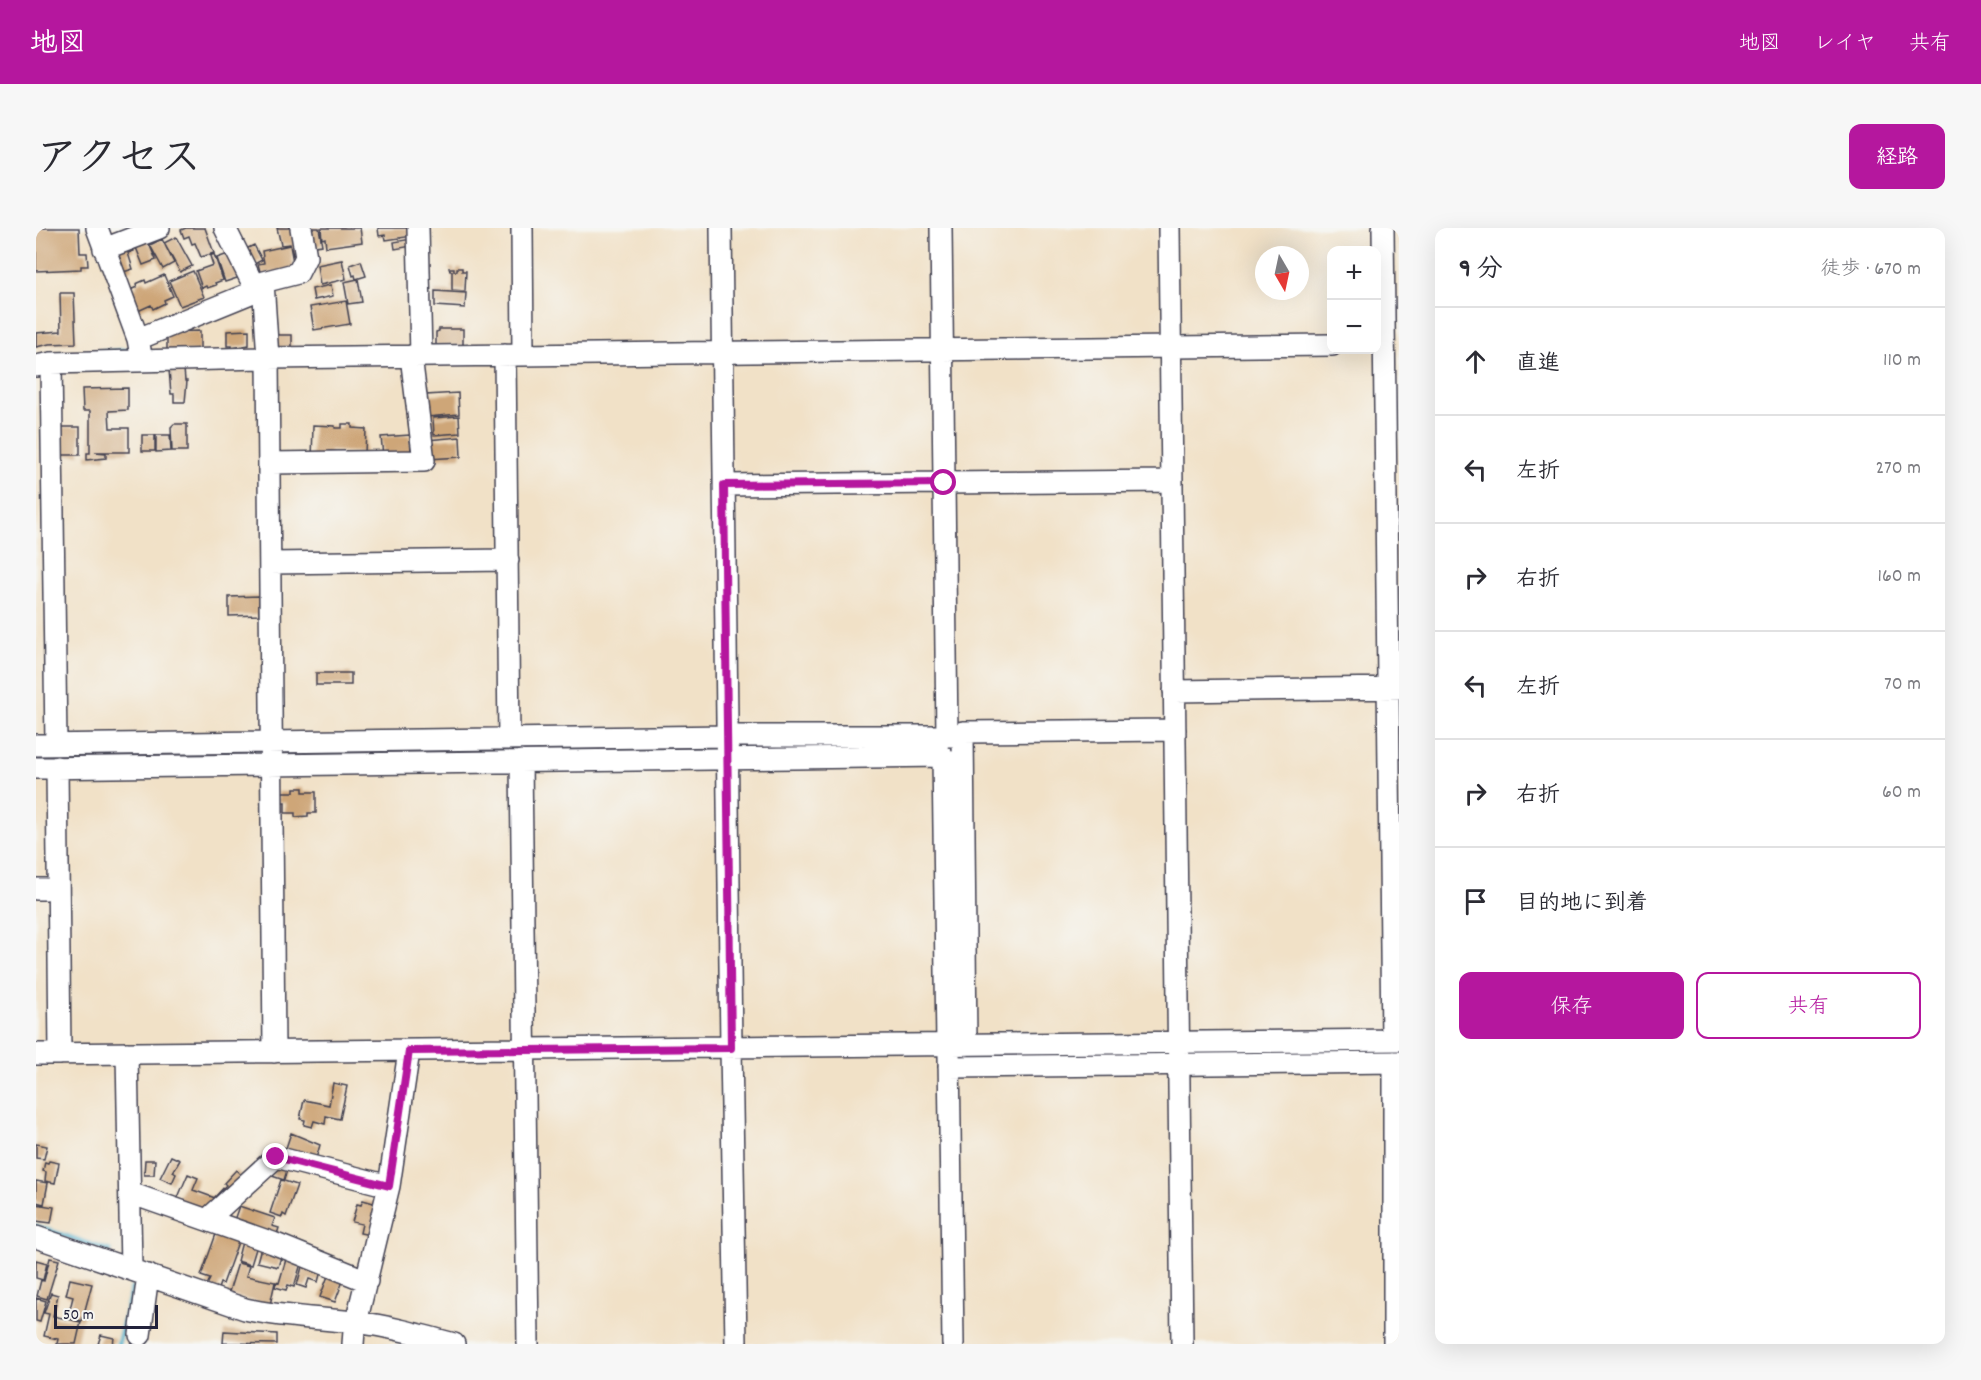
<!DOCTYPE html>
<html lang="ja">
<meta charset="utf-8">
<style>
body{margin:0;font-family:Dekko,"Klee One",sans-serif;background:#f7f7f7;color:#2b2b33}
.controls{position:absolute;right:18px;top:18px;display:grid;overflow:hidden;border-radius:12px;box-shadow:0 6px 24px #0002}
.controls button{width:54px;height:54px;display:grid;place-items:center;padding:0;border:0;border-bottom:2px solid #e1e1e2;background:#fff;color:#2b2b33;font:30px sans-serif}
.compass{position:absolute;left:1219px;top:18px;width:54px;height:54px;border-radius:50%;background:#fff;box-shadow:0 6px 24px #0002;rotate:171deg}
.scale{position:absolute;left:18px;bottom:15px;width:104px;box-sizing:border-box;padding-left:6px;border:3px solid #22223b;border-top:0;font-size:16px;line-height:21px;white-space:nowrap;color:#22223b;-webkit-text-stroke:4px #f6f6f2;paint-order:stroke}
.stop{position:absolute;width:18px;height:18px;margin:-14px;border:4px solid #b5179e;border-radius:50%;background:#fff}
.stop.end{background:#b5179e;border-color:#fff;box-shadow:0 2px 6px #0008}
.list{margin:0;padding:0;list-style:none}
h2{display:flex;justify-content:space-between;align-items:center;height:78px;margin:0;padding:0 24px;font-size:26px}
h2 small{font-size:20px;font-weight:400;color:#7c7c81}
.list li{display:grid;grid-template-columns:39px 1fr auto;gap:18px;align-items:center;box-sizing:border-box;height:108px;padding:0 24px;border-top:2px solid #e1e1e2}
.list b{display:block;font-size:22px;white-space:nowrap}
.list em{font-size:20px;font-style:normal;color:#7c7c81}
.actions{display:flex;gap:12px;padding:18px 24px}
.actions a{flex:1;padding:14px 0;border:2px solid #b5179e;border-radius:12px;text-align:center;font-size:21px;color:#b5179e}
.actions .main{background:#b5179e;color:#fff}
.icon{flex:none;width:33px;height:33px;fill:none;stroke:currentColor;stroke-width:2;stroke-linecap:round;stroke-linejoin:round}
.map{position:relative;flex:none;width:1363px;height:1116px;overflow:hidden;border-radius:12px}
header{display:flex;align-items:center;gap:36px;box-sizing:border-box;height:84px;padding:0 30px;background:#b5179e;color:#fff}
header strong{font-size:28px}
nav{display:flex;gap:33px;margin-inline-start:auto;font-size:21px}
.intro{display:flex;align-items:center;justify-content:space-between;box-sizing:border-box;height:144px;padding:0 36px}
h1{margin:0;font-size:42px}
.button{padding:15px 27px;border-radius:12px;background:#b5179e;color:#fff;font-size:21px;font-weight:700}
main{display:flex;gap:36px;padding:0 36px}
aside{flex:1;background:#fff;border-radius:12px;box-shadow:0 6px 24px #0002}
.map>svg:first-child{display:block}
.lines{fill:none;stroke-linecap:round;stroke-linejoin:round}
.stream{stroke:#50b2cf;stroke-width:4.5}
.building{fill:#cea678}
.minor-casing{stroke:#413f50;stroke-width:24}
.minor{stroke:#fff;stroke-width:21}
.route{stroke:#b5179e;stroke-width:8}
</style>
<header>
<strong>地図</strong>
<nav><a>地図</a><a>レイヤ</a><a>共有</a></nav>
</header>
<div class="intro"><h1>アクセス</h1><a class="button">経路</a></div>
<main>
<div class="map">
<svg width="1363" height="1116" viewBox="0 0 1363 1116">
<rect width="100%" height="100%" fill="#f6f6f2"/>
<filter id="ink" filterUnits="userSpaceOnUse"><feTurbulence type="fractalNoise" baseFrequency=".0167" numOctaves="2"/><feDisplacementMap in="SourceGraphic" scale="12" xChannelSelector="R" yChannelSelector="G"/><feConvolveMatrix kernelMatrix="1 2 1 2 8 2 1 2 1" color-interpolation-filters="sRGB"/></filter>
<filter id="wash" filterUnits="userSpaceOnUse"><feTurbulence type="fractalNoise" baseFrequency=".008" numOctaves="4" result="noise"/><feDisplacementMap in="SourceGraphic" scale="24" xChannelSelector="R" yChannelSelector="G"/><feGaussianBlur stdDeviation="1.35" result="paint"/><feColorMatrix in="noise" values="0 0 0 0 0 0 0 0 0 0 0 0 0 0 0 0 0 1.4 0 .05"/><feComposite in="paint" operator="in"/></filter>
<g filter="url(#wash)">
<rect width="100%" height="100%" fill="#f1e1c7"/>
<g class="lines">
<path class="stream" d="M65,124L95,122
M698,520L791,518
M242,525L686,520
M0,529L228,526
M0,998L74,1023
M82,1116L96,1060"/>
</g>
<g id="blocks">
<path class="building" d="M0,0H43L44,25H51L52,38H45V41L0,43Z
M150,0H169L178,25L165,29L159,15L156,16L153,8L148,10L145,2Z
M241,0H256L261,26L257,27L254,16L245,17Z
M269,0H283L286,17L271,19Z
M285,0H324L326,14L290,19L289,10L286,11Z
M342,0H375L377,8L350,12L349,7L343,8Z
M140,9L156,38L144,44L128,15Z
M111,11L120,32L107,37L99,17Z
M126,11L138,35L127,41L114,17Z
M375,11L376,18L359,21L358,14Z
M95,14L98,23L92,25L97,41L84,45L76,20Z
M218,17L226,32L213,39L206,23Z
M254,17L258,40L225,47L222,36L228,35L226,23Z
M195,25L204,49L189,54L181,30Z
M178,26L187,52L179,55L180,57L171,60L170,58L166,60L160,43L177,37L174,28Z
M306,32L310,51L284,57L281,37Z
M325,33L330,48L320,51L319,47L317,48L314,37Z
M413,40H418V43H421V40H426V43H430L429,63L416,62V43H414Z
M157,43L168,69L144,78L133,53Z
M128,47L137,68L128,72L129,75L117,81L115,77L102,83L94,62L101,59L100,56L109,52L110,55Z
M322,51L326,74L312,76L308,54Z
M295,57L297,68L278,72L276,61Z
M399,63L430,65L429,80L399,78Z
M24,65H38L40,115L13,116L0,119V105L25,103Z
M310,73L314,96L278,102L274,79Z
M403,101H427V118L400,117V104L403,103Z
M213,102V117L196,120V118H191V103Z
M164,103V123L131,124V104Z
M238,107H256V119H247L239,123Z
M133,141H148L149,153H151L149,174H138V166H135Z
M92,160V182L73,183L74,200H93V224H59L70,225V230L51,232V225H54V183H47L46,161Z
M422,165L423,186L391,189L390,167Z
M423,188L424,205L398,207L397,190Z
M138,196H151V223H136L135,199Z
M306,196H316V200L330,201L329,225L294,223V231H276L277,197L299,198V200H306Z
M26,199H44V227H26Z
M106,207H119V223H106Z
M120,207H134L135,223L120,224Z
M374,207L375,225L347,227L345,209Z
M424,209L425,229L392,231L391,212Z
M223,368V387L193,388V369Z
M280,445H315V457H280Z
M258,560H267V564H280V585H272V588L259,589V585H249V574H242V564H258Z
M297,855L311,858L304,891L290,888L289,896L278,893L276,899L268,897L269,892L264,891L268,872L293,877Z
M255,905L284,917L279,934L249,923Z
M0,916L11,918L8,931L0,930Z
M135,928L144,932L137,944L140,946L136,955L124,950Z
M109,932H119L118,947H108Z
M13,933L23,935L19,955L9,953L10,944L7,943L9,934L12,935Z
M241,935L252,939L248,952L236,948Z
M200,942L205,947L187,976L179,969L190,957L188,955Z
M152,946L162,950L157,962L179,970L171,987L140,974Z
M245,952L261,957L250,988L247,986L246,989L234,985Z
M0,953L12,955L8,976L0,974Z
M327,972L341,976L334,1007L324,1005L326,996L316,994L321,976L325,977Z
M0,976L18,979L15,995L0,993Z
M203,978L239,990L236,998L243,1000L239,1012L196,998Z
M180,1006L202,1014L187,1056L184,1055L182,1061L171,1057L174,1051L165,1048Z
M207,1010L222,1014L215,1037L201,1033Z
M226,1016L247,1022L242,1039L221,1034Z
M251,1028L266,1032L258,1059L252,1057L250,1062L239,1059L240,1054L243,1055Z
M14,1030L23,1032L11,1071L1,1068L5,1052L8,1053Z
M0,1032L11,1035L7,1052L0,1050Z
M202,1035L213,1038L210,1048L239,1054L234,1077L192,1067Z
M266,1039L276,1041L286,1039L282,1054L273,1051L270,1060L261,1057Z
M292,1048L307,1053L299,1074L284,1069Z
M34,1051L56,1056L46,1093L32,1089L37,1069L30,1067Z
M15,1065L22,1067L17,1088L45,1094L40,1116H21L22,1111L8,1108L13,1086L8,1085Z
M0,1070L10,1073L4,1094L0,1093Z
M188,1103L241,1106V1116L187,1115Z
M65,1107L78,1110L77,1116H62Z"/>
</g>
</g>
<g filter="url(#ink)">
<use href="#blocks" fill-opacity="0" stroke="#413f50" stroke-width="1.5"/>
<g class="lines">
<g class="minor-casing">
<path id="minor" d="M61,0L102,111L106,133
M189,0L220,62
M382,0L385,128
M486,0L487,126
M685,0L695,820L700,1116
M905,0L911,508
M1133,0L1146,1116
M1347,0L1356,812
M68,21L123,0
M102,111L227,60
M469,127L473,511
M15,135L20,516
M0,138L15,135L232,130L1296,117
M233,235L388,233L375,128
M689,257L1136,253
M234,335L472,332
M1138,463L1363,460
M0,517L692,508H927
M485,533L492,1116
M21,539L24,826
M0,540L907,528L911,817
M0,661H10
M930,817L927,504L1139,502
M238,824L232,130L227,54L262,45L270,29L265,0
M91,825L95,1041
M0,826L1363,812
M913,826L917,1116
M1358,834V1116
M913,839L1363,834
M94,965L237,1015L331,1053
M171,992L240,929L353,958
M0,1009L209,1081C245,1089 282,1090 319,1094C353,1098 385,1107 418,1116
M104,1107L112,1047
M317,1116L318,1103L353,958L373,823"/>
</g>
<use href="#minor" class="minor"/>
</g>
</g>
<g class="lines" filter="url(#ink)">
<path class="route" d="M240,929L353,958L373,823L695,820L688,257L908,255"/>
</g>
</svg>
<div class="controls">
<button>+</button>
<button>−</button>
</div>
<svg class="compass" viewBox="-18 -18 36 36"><path d="M0-13l5 13h-10z" fill="#e53935"/><path d="M0 13l5-13h-10z" fill="#7c7c81"/></svg>
<div class="scale">50 m</div>
<div class="stop" style="left:908px;top:255px"></div>
<div class="stop end" style="left:240px;top:929px"></div>
</div>
<aside>
<h2>9 分<small>徒歩 · 670 m</small></h2>
<ul class="list">
<li><svg class="icon" aria-label="ahead" viewBox="0 0 24 24"><path d="M12 20V5M6 11l6-6 6 6"/></svg><div><b>直進</b></div><em>110 m</em></li>
<li><svg class="icon" aria-label="left" viewBox="0 0 24 24"><path d="M17 20v-9H6M10 6l-5 5 5 5"/></svg><div><b>左折</b></div><em>270 m</em></li>
<li><svg class="icon" aria-label="right" viewBox="0 0 24 24"><path d="M7 20v-9h11M14 6l5 5-5 5"/></svg><div><b>右折</b></div><em>160 m</em></li>
<li><svg class="icon" aria-label="left" viewBox="0 0 24 24"><path d="M17 20v-9H6M10 6l-5 5 5 5"/></svg><div><b>左折</b></div><em>70 m</em></li>
<li><svg class="icon" aria-label="right" viewBox="0 0 24 24"><path d="M7 20v-9h11M14 6l5 5-5 5"/></svg><div><b>右折</b></div><em>60 m</em></li>
<li><svg class="icon" aria-label="arrive" viewBox="0 0 24 24"><path d="M6 21V4h12l-3 4 3 4H6"/></svg><div><b>目的地に到着</b></div></li>
</ul>
<div class="actions"><a class="main">保存</a><a>共有</a></div>
</aside>
</main>
